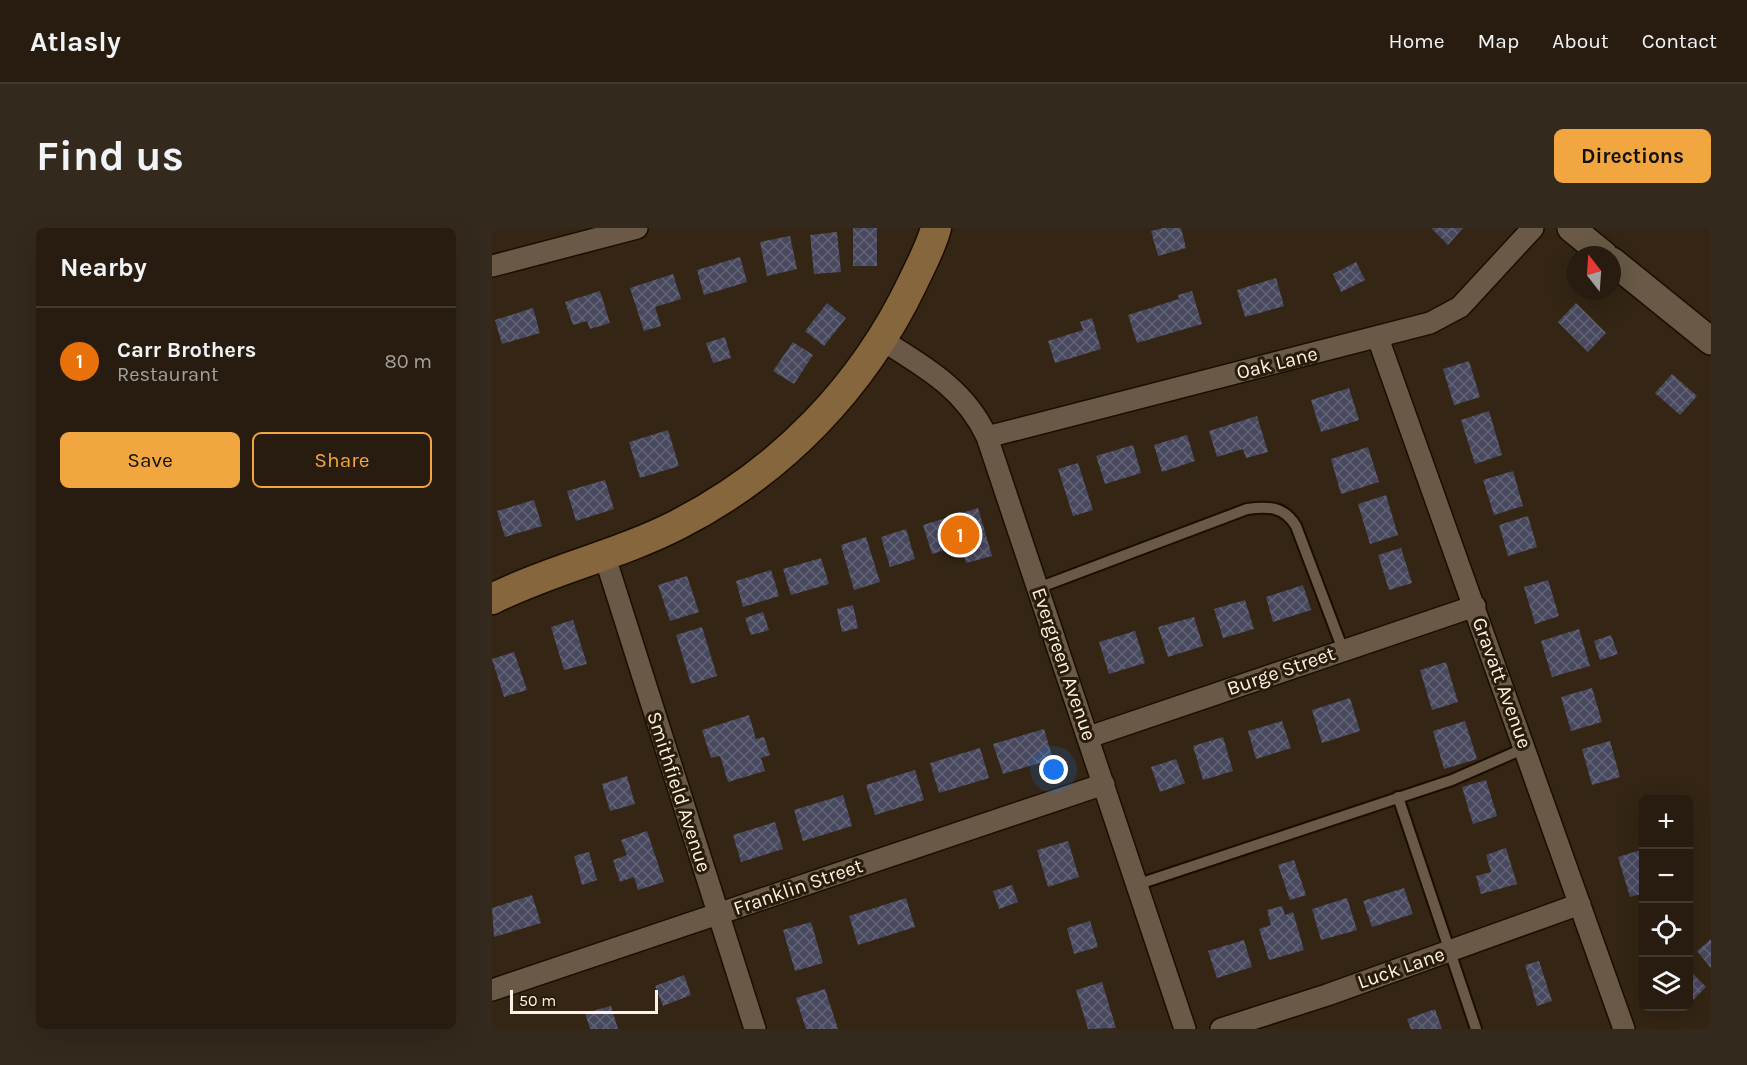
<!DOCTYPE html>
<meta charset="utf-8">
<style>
body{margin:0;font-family:Karla,sans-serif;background:#33291d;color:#f1f3f6}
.controls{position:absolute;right:18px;bottom:18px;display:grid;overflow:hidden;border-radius:9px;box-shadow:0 6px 24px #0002}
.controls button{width:54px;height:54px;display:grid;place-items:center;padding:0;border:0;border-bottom:2px solid #433a2f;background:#271c0f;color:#f1f3f6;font:30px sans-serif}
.compass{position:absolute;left:1075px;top:18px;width:54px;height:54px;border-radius:50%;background:#271c0f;box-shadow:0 6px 24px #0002;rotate:343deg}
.scale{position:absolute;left:18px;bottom:15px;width:148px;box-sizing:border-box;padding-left:6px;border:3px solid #fcf2e7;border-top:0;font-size:16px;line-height:21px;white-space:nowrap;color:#fcf2e7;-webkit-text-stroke:4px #2a1c0a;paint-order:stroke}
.you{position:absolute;left:562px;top:542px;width:21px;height:21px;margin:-15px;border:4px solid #fff;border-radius:50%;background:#1a73e8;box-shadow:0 0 0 9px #1a73e833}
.badge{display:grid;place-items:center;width:39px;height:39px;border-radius:50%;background:#f1a640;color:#fff;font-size:20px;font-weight:700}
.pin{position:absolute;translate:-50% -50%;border:3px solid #fff;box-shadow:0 2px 6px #0006}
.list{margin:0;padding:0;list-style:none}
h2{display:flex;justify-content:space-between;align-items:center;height:78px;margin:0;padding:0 24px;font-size:26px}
h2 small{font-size:20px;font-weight:400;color:#a4a19e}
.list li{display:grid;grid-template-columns:39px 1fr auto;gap:18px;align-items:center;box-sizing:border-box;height:108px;padding:0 24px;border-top:2px solid #433a2f}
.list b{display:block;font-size:22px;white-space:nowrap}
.list p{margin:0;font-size:20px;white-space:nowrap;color:#a4a19e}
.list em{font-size:20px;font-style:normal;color:#a4a19e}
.actions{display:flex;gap:12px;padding:18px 24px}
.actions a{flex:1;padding:14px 0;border:2px solid #f1a640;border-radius:9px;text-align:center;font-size:21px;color:#f1a640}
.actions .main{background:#f1a640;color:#111}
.icon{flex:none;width:33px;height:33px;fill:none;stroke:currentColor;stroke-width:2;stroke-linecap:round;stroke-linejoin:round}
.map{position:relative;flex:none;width:1219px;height:801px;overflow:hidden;border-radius:9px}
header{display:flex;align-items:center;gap:36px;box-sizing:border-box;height:84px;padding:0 30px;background:#271c0f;border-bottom:2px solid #433a2f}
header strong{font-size:28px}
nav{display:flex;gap:33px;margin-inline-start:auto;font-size:21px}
.intro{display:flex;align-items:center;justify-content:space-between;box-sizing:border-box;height:144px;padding:0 36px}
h1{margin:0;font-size:42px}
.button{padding:15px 27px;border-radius:9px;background:#f1a640;color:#111;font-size:21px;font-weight:700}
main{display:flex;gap:36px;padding:0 36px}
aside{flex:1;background:#271c0f;border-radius:9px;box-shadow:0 6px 24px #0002}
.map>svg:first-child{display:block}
.building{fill:url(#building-cross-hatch)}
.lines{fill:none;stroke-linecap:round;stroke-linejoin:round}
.service-casing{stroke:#1b0e01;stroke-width:14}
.minor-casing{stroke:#1b0e01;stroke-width:24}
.tertiary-casing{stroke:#1b0e01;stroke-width:30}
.secondary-casing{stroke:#1b0e01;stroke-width:33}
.service{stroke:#695946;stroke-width:10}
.minor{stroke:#695946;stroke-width:21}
.tertiary{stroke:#695946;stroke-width:27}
.secondary{stroke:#85663d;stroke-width:30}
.labels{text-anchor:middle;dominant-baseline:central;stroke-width:6;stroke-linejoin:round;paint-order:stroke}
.street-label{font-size:20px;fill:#fcf2e7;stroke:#2a1c0a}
</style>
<header>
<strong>Atlasly</strong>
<nav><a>Home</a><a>Map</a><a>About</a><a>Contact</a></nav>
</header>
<div class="intro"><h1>Find us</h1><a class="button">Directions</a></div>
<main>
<aside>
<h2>Nearby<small></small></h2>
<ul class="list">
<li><span class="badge" style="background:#e8710a">1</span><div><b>Carr Brothers</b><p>Restaurant</p></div><em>80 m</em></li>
</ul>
<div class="actions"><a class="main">Save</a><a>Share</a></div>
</aside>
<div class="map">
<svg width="1219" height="801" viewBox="0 0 1219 801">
<defs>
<pattern id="building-cross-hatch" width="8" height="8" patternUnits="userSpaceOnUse" patternTransform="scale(1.5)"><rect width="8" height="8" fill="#48495f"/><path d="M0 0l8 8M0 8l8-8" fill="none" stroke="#636476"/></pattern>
</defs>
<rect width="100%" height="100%" fill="#342514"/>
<path class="building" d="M361,0H385V38H361Z
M671,0H689L694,20L666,28L659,3Z
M939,0H971L956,17Z
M345,4L349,44L322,46L318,7Z
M298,8L305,41L275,48L268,14Z
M248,29L255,54L212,67L205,42Z
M864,34L873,52L849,64L841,46Z
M181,46L189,71L163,79L169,98L152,103L138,60Z
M784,50L792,78L753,89L745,62Z
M108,63L118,95L98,101L95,93L81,97L73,74Z
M700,63L710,96L645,115L636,87L687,71L686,67Z
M335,75L354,90L332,118L313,103Z
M1084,75L1114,105L1096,124L1066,94Z
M41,80L48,105L10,116L3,92Z
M600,90L609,121L563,135L556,113L591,102L588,94Z
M233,109L239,130L221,135L214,115Z
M301,114L321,127L302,156L281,143Z
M977,133L988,169L962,177L951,141Z
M1180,146L1205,168L1188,187L1163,165Z
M857,160L867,192L829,204L819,172Z
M997,183L1010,227L983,236L969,192Z
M765,188L776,224L754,230L751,221L725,229L717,203Z
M176,202L187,238L148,250L137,214Z
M695,207L703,233L670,244L662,217Z
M641,217L649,245L613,256L604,228Z
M876,219L887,254L849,266L839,231Z
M586,235L601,282L581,288L566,241Z
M1021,243L1031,278L1002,287L991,252Z
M113,252L122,281L84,293L75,263Z
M894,267L906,307L878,316L866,276Z
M42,272L50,298L13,309L5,283Z
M486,280L500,328L474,335L469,317L440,326L431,297Z
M1036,288L1045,319L1016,328L1007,297Z
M414,301L423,331L398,339L389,309Z
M374,309L388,354L362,362L349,317Z
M909,320L920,355L897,362L886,327Z
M329,330L337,356L299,367L291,341Z
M279,342L287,368L251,379L244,353Z
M195,348L207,384L178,393L166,357Z
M1056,352L1067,388L1043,396L1032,359Z
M811,357L819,382L781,394L774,369Z
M753,372L762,401L731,410L722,381Z
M361,377L366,400L350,404L345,381Z
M271,384L277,402L259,407L253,390Z
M702,389L711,418L676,429L666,399Z
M81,392L95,436L72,442L59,399Z
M210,399L225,448L199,456L184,407Z
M1087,401L1098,438L1060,449L1049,413Z
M643,403L653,435L617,446L607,414Z
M1119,407L1126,426L1108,432L1102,413Z
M22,424L35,462L12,469L0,431Z
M954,434L966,474L940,482L928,442Z
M1100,460L1110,494L1079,503L1069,469Z
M858,470L868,503L830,515L820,482Z
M257,487L264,511L272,509L278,527L269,530L273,543L236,554L228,528L219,530L210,502Z
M790,493L799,520L764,531L756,503Z
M973,493L985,531L952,541L941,503Z
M552,501L561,531L511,546L501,516Z
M731,509L741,543L711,552L701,518Z
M1118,513L1128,549L1100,557L1090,521Z
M488,520L497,550L447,565L438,535Z
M684,531L693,555L668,564L659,539Z
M423,542L432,572L383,587L374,557Z
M135,548L143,576L118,583L110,556Z
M994,552L1005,588L981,596L970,559Z
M351,567L360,598L311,613L302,582Z
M283,594L291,621L249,634L241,607Z
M155,603L172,654L146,662L142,649L128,654L121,632L135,627L129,612Z
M576,613L587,649L556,659L545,622Z
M1014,620L1025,656L989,666L984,648L999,644L994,627Z
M1152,621V665L1138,669L1126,629Z
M97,624L105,652L90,657L82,628Z
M802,632L814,667L798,672L786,637Z
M520,657L526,674L507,681L501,663Z
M912,660L921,686L880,699L871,673Z
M40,667L49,695L2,709L0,680Z
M414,670L423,699L366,717L357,688Z
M855,670L865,702L829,712L820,681Z
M790,678L793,687L801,684L812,722L777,732L767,701L779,697L775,682Z
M598,693L606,719L582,726L575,700Z
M319,694L331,735L303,743L291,702Z
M1219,711V740L1205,723Z
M752,712L760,739L725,750L716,723Z
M1047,733L1060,773L1045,778L1033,737Z
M1196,741L1214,759L1196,777Z
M192,747L199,767L171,778L163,758Z
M610,754L624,800L596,801L584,762Z
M333,761L346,801H314L304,770Z
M119,778L126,801H98L93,785Z
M943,781L950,801H919L915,791Z"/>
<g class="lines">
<g class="service-casing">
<path id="service" d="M546,360L755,281C776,278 792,278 804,298L851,422
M906,569L984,801
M644,657L960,552L1033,520"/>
</g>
<g class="minor-casing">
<path id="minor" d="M0,38L145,0
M886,110L1132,801
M390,112C433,139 473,161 495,209L693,801
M495,209L938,95L968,79L1041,0
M112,326L263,801
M597,509L983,378
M0,762L612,556
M729,801L835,767L1088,676"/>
</g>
<g class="tertiary-casing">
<path id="tertiary" d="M1079,0L1112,27
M1120,33L1219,113"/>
</g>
<g class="secondary-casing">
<path id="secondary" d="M0,371C60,341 126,327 185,297C289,244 371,159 421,54C429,37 439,19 444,0"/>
</g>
<use href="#service" class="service"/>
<use href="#minor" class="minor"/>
<use href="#tertiary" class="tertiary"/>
<use href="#secondary" class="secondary"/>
</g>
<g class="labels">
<g class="street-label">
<text transform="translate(785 135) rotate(-14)">Oak Lane</text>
<text transform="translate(572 436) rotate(71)">Evergreen Avenue</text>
<text transform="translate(789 443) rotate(-19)">Burge Street</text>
<text transform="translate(1010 455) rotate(70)">Gravatt Avenue</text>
<text transform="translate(187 564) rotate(72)">Smithfield Avenue</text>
<text transform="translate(306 659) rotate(-19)">Franklin Street</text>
<text transform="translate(909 740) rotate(-19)">Luck Lane</text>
</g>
</g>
</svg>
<div class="controls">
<button>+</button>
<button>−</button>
<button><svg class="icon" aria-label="locate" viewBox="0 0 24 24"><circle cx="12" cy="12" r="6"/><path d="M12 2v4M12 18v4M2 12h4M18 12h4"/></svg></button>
<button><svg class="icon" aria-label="layers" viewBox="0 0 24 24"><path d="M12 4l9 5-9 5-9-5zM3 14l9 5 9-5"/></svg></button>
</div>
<svg class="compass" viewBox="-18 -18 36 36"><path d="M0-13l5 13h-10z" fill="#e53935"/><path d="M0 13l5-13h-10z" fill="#a4a19e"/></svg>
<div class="scale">50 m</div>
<div class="you"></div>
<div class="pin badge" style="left:468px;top:307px;background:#e8710a">1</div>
</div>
</main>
